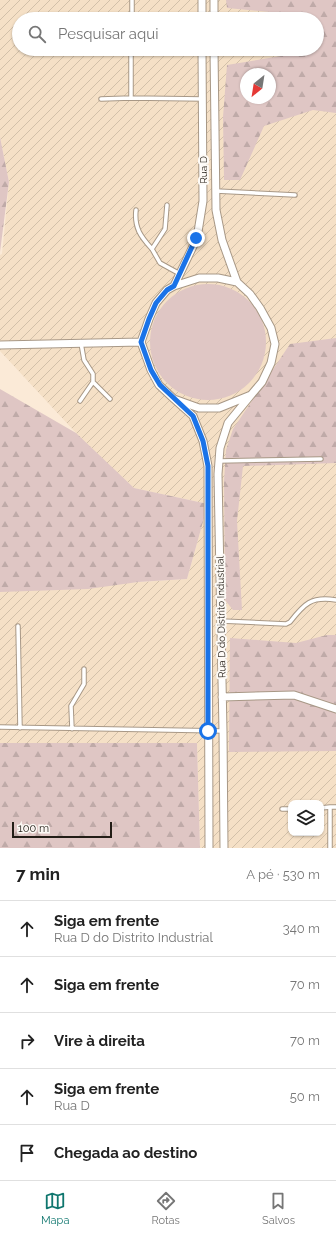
<!DOCTYPE html>
<html lang="pt">
<meta charset="utf-8">
<style>
body{margin:0;font-family:Raleway,sans-serif;background:#f6f6f6;color:#222}
.controls{position:absolute;right:12px;bottom:12px;display:grid;overflow:hidden;border-radius:8px;box-shadow:0 1px 3px #0004}
.controls button{width:36px;height:36px;display:grid;place-items:center;padding:0;border:0;border-bottom:1px solid #e0e0e0;background:#fff;color:#222;font:20px sans-serif}
.compass{position:absolute;left:240px;top:68px;width:36px;height:36px;border-radius:50%;background:#fff;box-shadow:0 1px 3px #0004;rotate:210deg}
.scale{position:absolute;left:12px;bottom:10px;width:100px;box-sizing:border-box;padding-left:4px;border:2px solid #231d16;border-top:0;font-size:11px;line-height:14px;white-space:nowrap;color:#231d16;-webkit-text-stroke:3px #fdfaf6;paint-order:stroke}
.stop{position:absolute;width:12px;height:12px;margin:-9px;border:3px solid #1a73e8;border-radius:50%;background:#fff}
.stop.end{background:#1a73e8;border-color:#fff;box-shadow:0 1px 4px #0008}
.list{margin:0;padding:0;list-style:none}
h2{display:flex;justify-content:space-between;align-items:center;height:52px;margin:0;padding:0 16px;font-size:17px}
h2 small{font-size:13px;font-weight:400;color:#767676}
.list li{display:grid;grid-template-columns:26px 1fr auto;gap:12px;align-items:center;box-sizing:border-box;height:56px;padding:0 16px;border-top:1px solid #e0e0e0}
.list b{display:block;font-size:15px;white-space:nowrap}
.list p{margin:0;font-size:13px;white-space:nowrap;color:#767676}
.list em{font-size:13px;font-style:normal;color:#767676}
.icon{flex:none;width:22px;height:22px;fill:none;stroke:currentColor;stroke-width:2;stroke-linecap:round;stroke-linejoin:round}
.map{position:relative;flex:none;width:336px;height:848px;overflow:hidden}
.search{position:absolute;background:#fff;box-shadow:0 1px 3px #0004;left:12px;right:12px;top:12px;height:44px;display:flex;align-items:center;gap:10px;box-sizing:border-box;padding:0 14px;border-radius:22px;color:#767676;font-size:15px}
.sheet{height:332px;background:#fff}
nav{display:flex;justify-content:space-around;align-items:center;box-sizing:border-box;height:56px;border-top:1px solid #e0e0e0;background:#fff;font-size:11px;color:#767676}
nav a{display:grid;justify-items:center;gap:2px}
nav .on{color:#0f766e}
.map>svg:first-child{display:block}
.industrial{fill:url(#industrial-furrows);fill-rule:evenodd}
.grass{fill:#dfc6c4}
.forest{fill:url(#forest-firs);fill-rule:evenodd}
.lines{fill:none;stroke-linecap:round;stroke-linejoin:round}
.service-casing{stroke:#a89886;stroke-width:5.5}
.minor-casing{stroke:#a89886;stroke-width:9}
.service{stroke:#fff;stroke-width:3.5}
.minor{stroke:#fff;stroke-width:7}
.route{stroke:#1a73e8;stroke-width:5}
.labels{text-anchor:middle;dominant-baseline:central;stroke-width:4;stroke-linejoin:round;paint-order:stroke}
.street-label{font-size:10px;fill:#231d16;stroke:#fdfaf6}
</style>
<div class="map">
<svg width="336" height="848" viewBox="0 0 336 848">
<defs>
<pattern id="industrial-furrows" width="10" height="10" patternUnits="userSpaceOnUse"><rect width="10" height="10" fill="#f5e0c6"/><path d="M-1 1l2-2M0 10L10 0M9 11l2-2" fill="none" stroke="#d2c0a9"/></pattern>
<pattern id="forest-firs" width="22" height="20" patternUnits="userSpaceOnUse"><rect width="22" height="20" fill="#dfc6c4"/><path d="M5 1l3.5 6h-7zM16 11l3.5 6h-7z" fill="#bfaaa8"/></pattern>
</defs>
<rect width="100%" height="100%" fill="#fbead7"/>
<path class="industrial" d="M0,0H336V848H200L197,743H0V591L187,579L208,504L133,488L114,474L0,351V255L2,254L9,182L0,137ZM19,19H317V49H19ZM246,74H270V98H246ZM291,803H321V833H291Z"/>
<path class="grass" d="M150 342a58 58 0 1 1 116 0a58 58 0 1 1-116 0Z"/>
<path class="forest" d="M226,0H336V113L313,110L264,126L240,180H224L223,117L227,65L293,54L299,49H317V19H308L304,15L227,8ZM246,74H270V98H246Z
M0,137L9,182L0,252Z
M336,338V463L243,466L237,521L242,610H233L225,600L224,481L226,450L233,429L290,344Z
M0,389L76,433L134,488L208,504L187,579L138,582L88,589L0,592Z
M327,635H336V751L229,752L230,638L296,643Z
M0,743H197L200,848H0Z"/>
<g class="lines">
<g class="service-casing">
<path id="service" d="M132,19V0
M131,49V98L203,99
M101,99L131,98
M216,191L295,195
M167,205L165,229L152,249L160,263L180,274
M136,210C134,228 141,237 152,249
M93,382L110,399
M80,401L93,382V374L84,360L81,343
M219,461L321,459
M221,621L286,624L290,622C304,604 311,596 336,600
M18,626L20,728
M0,727L223,731
M72,729L71,706L84,684V669
M330,807H336
M321,808L330,807V848
M282,809H291"/>
</g>
<g class="minor-casing">
<path id="minor" d="M202,0V19
M214,0V19
M214,49L216,210L222,240L237,282
M199,278H218L237,282L250,294L260,308L271,328L275,344L271,363L262,382L251,395L219,408H199L174,399L159,385L151,370L141,342L149,319L156,303L167,290L174,286Z
M174,286L197,238L203,201L202,49
M0,345L141,342
M174,399L193,416L203,441L208,466L209,848
M222,697L294,695L336,709
M224,848L223,731L218,474L220,448L228,423L251,395"/>
</g>
<use href="#service" class="service"/>
<use href="#minor" class="minor"/>
</g>
<g class="lines">
<path class="route" d="M196,238L174,286L167,290L156,303L149,319L141,342L151,370L160,385L193,416L203,441L208,466V731"/>
</g>
<g class="labels">
<g class="street-label">
<text transform="translate(203 170) rotate(-90)">Rua D</text>
<text transform="translate(221 617) rotate(-91)">Rua D do Distrito Industrial</text>
</g>
</g>
</svg>
<div class="controls">
<button><svg class="icon" aria-label="layers" viewBox="0 0 24 24"><path d="M12 4l9 5-9 5-9-5zM3 14l9 5 9-5"/></svg></button>
</div>
<svg class="compass" viewBox="-18 -18 36 36"><path d="M0-13l5 13h-10z" fill="#e53935"/><path d="M0 13l5-13h-10z" fill="#767676"/></svg>
<div class="scale">100 m</div>
<div class="stop" style="left:208px;top:731px"></div>
<div class="stop end" style="left:196px;top:238px"></div>
<div class="search"><svg class="icon" aria-label="search" viewBox="0 0 24 24"><circle cx="10" cy="10" r="6"/><path d="M15 15l6 6"/></svg>Pesquisar aqui</div>
</div>
<section class="sheet">
<h2>7 min<small>A pé · 530 m</small></h2>
<ul class="list">
<li><svg class="icon" aria-label="ahead" viewBox="0 0 24 24"><path d="M12 20V5M6 11l6-6 6 6"/></svg><div><b>Siga em frente</b><p>Rua D do Distrito Industrial</p></div><em>340 m</em></li>
<li><svg class="icon" aria-label="ahead" viewBox="0 0 24 24"><path d="M12 20V5M6 11l6-6 6 6"/></svg><div><b>Siga em frente</b></div><em>70 m</em></li>
<li><svg class="icon" aria-label="right" viewBox="0 0 24 24"><path d="M7 20v-9h11M14 6l5 5-5 5"/></svg><div><b>Vire à direita</b></div><em>70 m</em></li>
<li><svg class="icon" aria-label="ahead" viewBox="0 0 24 24"><path d="M12 20V5M6 11l6-6 6 6"/></svg><div><b>Siga em frente</b><p>Rua D</p></div><em>50 m</em></li>
<li><svg class="icon" aria-label="arrive" viewBox="0 0 24 24"><path d="M6 21V4h12l-3 4 3 4H6"/></svg><div><b>Chegada ao destino</b></div></li>
</ul>
</section>
<nav>
<a class="on"><svg class="icon" aria-label="map" viewBox="0 0 24 24"><path d="M3 6l6-2 6 2 6-2v14l-6 2-6-2-6 2zM9 4v14M15 6v14"/></svg>Mapa</a>
<a><svg class="icon" aria-label="directions" viewBox="0 0 24 24"><path d="M12 3l9 9-9 9-9-9zM9 14v-3h6M13 9l2 2-2 2"/></svg>Rotas</a>
<a><svg class="icon" aria-label="saved" viewBox="0 0 24 24"><path d="M7 4h10v16l-5-4-5 4z"/></svg>Salvos</a>
</nav>
